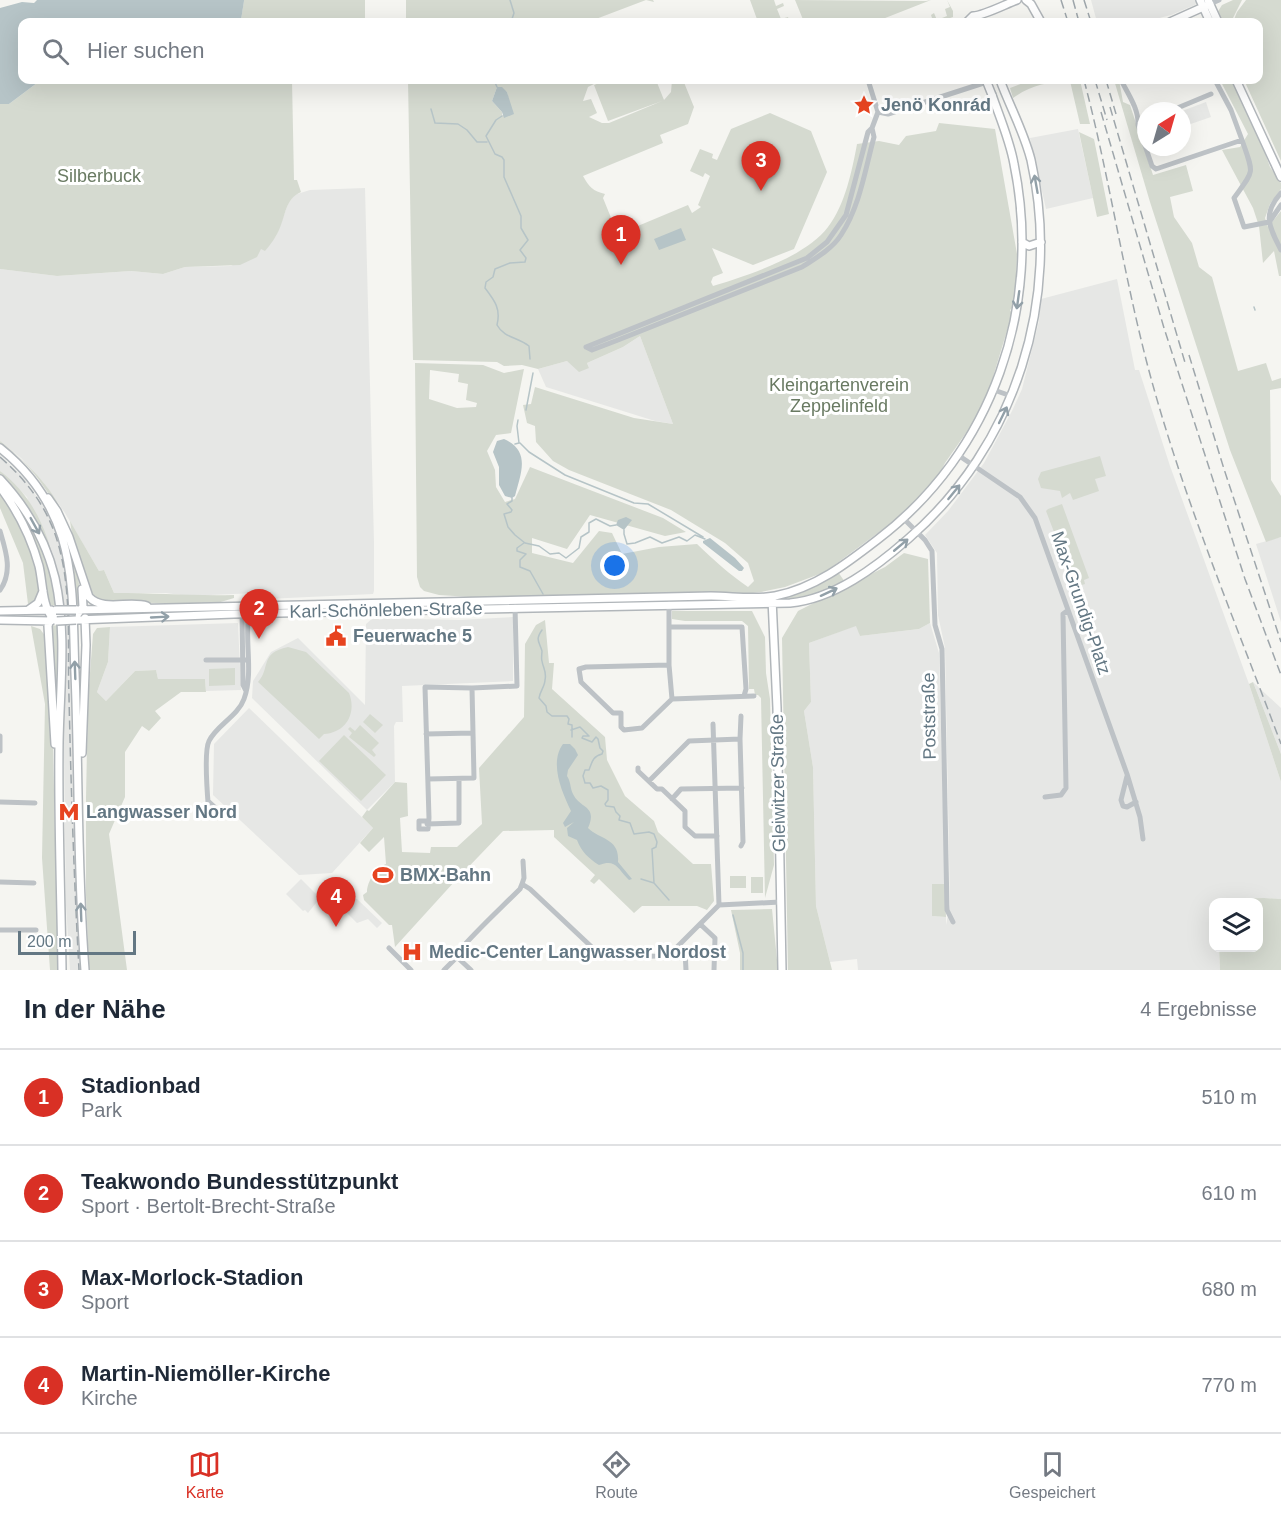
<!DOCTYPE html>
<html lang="de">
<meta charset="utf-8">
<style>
body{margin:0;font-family:Arial,sans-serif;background:#f6f6f7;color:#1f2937}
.controls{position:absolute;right:18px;bottom:18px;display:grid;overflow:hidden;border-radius:12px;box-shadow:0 6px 24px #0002}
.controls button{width:54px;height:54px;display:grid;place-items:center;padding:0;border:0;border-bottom:2px solid #e0e1e3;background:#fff;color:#1f2937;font:30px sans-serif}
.compass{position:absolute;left:1137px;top:102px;width:54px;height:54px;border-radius:50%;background:#fff;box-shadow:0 6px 24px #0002;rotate:37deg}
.scale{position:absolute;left:18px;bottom:15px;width:118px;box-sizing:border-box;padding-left:6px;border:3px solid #637783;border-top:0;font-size:16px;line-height:21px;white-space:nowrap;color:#637783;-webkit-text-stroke:4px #fff;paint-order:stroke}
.you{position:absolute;left:615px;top:566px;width:21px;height:21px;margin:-15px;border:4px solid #fff;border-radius:50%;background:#1a73e8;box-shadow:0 0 0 9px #1a73e833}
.badge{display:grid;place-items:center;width:39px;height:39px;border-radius:50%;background:#d93025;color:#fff;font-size:20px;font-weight:700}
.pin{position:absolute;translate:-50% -50px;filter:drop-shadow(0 2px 3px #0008)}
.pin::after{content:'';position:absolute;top:32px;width:21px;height:18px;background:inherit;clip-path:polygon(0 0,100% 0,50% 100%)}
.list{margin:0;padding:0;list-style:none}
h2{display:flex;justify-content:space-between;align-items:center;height:78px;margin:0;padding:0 24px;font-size:26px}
h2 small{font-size:20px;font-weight:400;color:#747a83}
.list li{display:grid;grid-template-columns:39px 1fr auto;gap:18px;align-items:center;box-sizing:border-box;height:96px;padding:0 24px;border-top:2px solid #e0e1e3}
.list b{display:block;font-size:22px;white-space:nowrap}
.list p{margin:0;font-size:20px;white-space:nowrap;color:#747a83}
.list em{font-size:20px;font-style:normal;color:#747a83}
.icon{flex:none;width:33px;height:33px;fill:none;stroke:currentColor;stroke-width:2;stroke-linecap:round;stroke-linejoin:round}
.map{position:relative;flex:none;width:1281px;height:970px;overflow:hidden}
.search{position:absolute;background:#fff;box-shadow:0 6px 24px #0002;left:18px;right:18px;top:18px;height:66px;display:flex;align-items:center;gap:15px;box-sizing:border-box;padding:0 21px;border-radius:12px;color:#747a83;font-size:22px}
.sheet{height:462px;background:#fff}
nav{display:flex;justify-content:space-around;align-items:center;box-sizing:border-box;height:84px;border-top:2px solid #e0e1e3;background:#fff;font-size:16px;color:#747a83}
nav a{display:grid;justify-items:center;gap:3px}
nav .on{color:#d93025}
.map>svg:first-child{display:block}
.built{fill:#e6e7e5}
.green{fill:#d5dad0;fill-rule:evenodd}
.water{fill:#b6c4c7}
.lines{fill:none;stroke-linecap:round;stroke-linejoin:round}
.stream{stroke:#b6c4c7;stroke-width:1.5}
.major-casing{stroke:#b1b6ba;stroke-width:10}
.minor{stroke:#bdc2c6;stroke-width:5}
.major{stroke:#fff;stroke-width:7}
.rail{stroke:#9ea6ab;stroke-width:1.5;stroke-dasharray:9 4.5;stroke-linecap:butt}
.major-bridge-casing{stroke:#b1b6ba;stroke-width:10;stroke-linecap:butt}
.major-bridge{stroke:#fff;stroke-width:7}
.oneway{stroke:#92a0a8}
.labels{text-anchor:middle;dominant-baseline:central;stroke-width:6;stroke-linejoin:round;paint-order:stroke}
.poi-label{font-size:18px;font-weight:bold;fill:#637783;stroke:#fff;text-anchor:start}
.park-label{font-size:18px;fill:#697a62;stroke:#fff}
.street-label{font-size:18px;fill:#637783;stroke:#fff}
</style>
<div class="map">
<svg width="1281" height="970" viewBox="0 0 1281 970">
<rect width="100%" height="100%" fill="#f5f5f1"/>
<path class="built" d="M1091,0H1195L1197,4L1171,15L1144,22H1097Z
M1206,102L1211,117L1185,126L1182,111Z
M1078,129L1093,198L1046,209L1030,138Z
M365,188L374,542V591L373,594L266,599L256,593L188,596L166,593H114L104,570L99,571L65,513L43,482L21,458L0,441V269L57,276L131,271L163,274L185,267L231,266L261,248L276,236L288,204L294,195L310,190Z
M1117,279L1135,370H1139L1170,466L1249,684L1281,782V899L1264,898L1219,899V902H1214V948H1219L1220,970H858L857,959L830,962L816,906L813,767L804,711L811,702L809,643L857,625L860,636L919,629L930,623L939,653L945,884L932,916L946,917V925L950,905L945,648L938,615L937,553L925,535L948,511L984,463L1012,411L1022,389L1039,321L1041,299Z
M640,336L673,424L655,421L546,387L538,369L567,361L589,368L587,363L623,347Z
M0,455L25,479L47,512L57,535L65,571L70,625L75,862L81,970H70L66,905L62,602L27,497L0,471Z
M1281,537V622L1256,544Z
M513,617V681L402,686L403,722H396L394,726L395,782L367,810L252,698L253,681L271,652L298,638L365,705L366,624L373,618L459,620Z
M238,623L241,690L206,691L205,679H158L156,670L135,671L106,701L97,692L108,662L110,627Z
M1253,682L1281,708V754Z
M249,708L373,828L332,873L299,875L213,795L214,744Z
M301,879L320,898L308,913L305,910L303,911L286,894Z
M350,898L357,899L382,923L377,928L368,919L357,923L343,909Z"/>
<path class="green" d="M244,0H365V22H237L241,20Z
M406,0H653L654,2L646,0L588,22H406Z
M750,0H774L776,6L783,3L784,6L777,9L781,19L788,17L789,20L783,22H758Z
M795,0L926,1L931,0L875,22H804Z
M947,0L953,11V17L938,22H930L933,21L931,15L934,13L937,20L947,16L945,9L950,7Z
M1233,0H1242L1231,22H1222L1217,13L1222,5Z
M1246,0H1281V161L1244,80H1258V22H1233L1237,12Z
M41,80H292L294,180H297L301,192C285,199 286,215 279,230C276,237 271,244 265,251L261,249L257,257L240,265L185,267L163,274L131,271L57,276L0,269V104H9Z
M408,80H602L588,87L583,101L591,99L597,113L589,117L602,123H609L662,101L608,121L594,85L607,80H656L664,100L671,92L672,80H683L694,107L688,124L660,135L663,143L583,176C589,187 593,191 605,194L603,198L614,225L619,231L627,228L630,234L634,232L633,228L688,205L692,213L701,207L698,205L710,176L705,173L703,177L690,171L700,149L713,154L712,158L717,160L731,129L770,113L811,131L827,172L794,249L753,265L712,248L723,273L713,277L711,282L713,286C749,275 805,257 828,227C845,205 852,171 857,144L879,141L899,145L906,136L936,131L939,123L995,129L1017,254L1016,281L1013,307L1010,310L1012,314L984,407L945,463L941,471L909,510L825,572L785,587L761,592L745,594L709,593L486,598L439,595L424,591L420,587L417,577L415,363L483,365L504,373L524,369L511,433L496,435L487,451L495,470L496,487L505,502L515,499L530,467L663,518L686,532L665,536L590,515L567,549L532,538V553L573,563L599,531L612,533L622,554L659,547L697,544C714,560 729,574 748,587L754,581L748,563L725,543L671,510L569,470L553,461L536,442L535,426L527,423L523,405L531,404L535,387L634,418L673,424L640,336L623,347L587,363L589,368L579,372L567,361L538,369L522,365L504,366L497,362L413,360ZM497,87L507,92L510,106L502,116V112L492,101ZM430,370L459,374L458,382L468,384L466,400L477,403L476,407L457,408L429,399Z
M1023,80H1080L1090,124H1080L1070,81C1048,82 1031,85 1013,98L1010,88L1023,83Z
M1114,80H1119L1123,102L1130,105L1153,175L1186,165L1193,191L1170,197L1174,217L1192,243L1199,267L1212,277L1238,371L1266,363L1272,381L1281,378V388L1270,390L1271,480L1281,496V537L1266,542L1230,450L1150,202Z
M1220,80H1234L1259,136L1270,167L1281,183V189L1270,204L1265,218L1268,227L1281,211V276H1279L1274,251L1263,263L1259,226L1253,208L1222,150L1240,147L1248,134Z
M1079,132L1094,139L1109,214L1097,217Z
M0,441C24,460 61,494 66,525C50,494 31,462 0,443Z
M1100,456L1106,476L1095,479L1099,491L1073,500L1070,493L1062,498L1060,491L1041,488L1038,479L1041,472Z
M0,471C34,497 48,532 57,573L14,491L0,476Z
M0,490C19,513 41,567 39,597L35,602L28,604L23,563L0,508Z
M6,492C35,515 53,570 57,606L50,605L42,570Z
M1062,504L1089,578L1084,580L1085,584L1075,587L1046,511L1048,509Z
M70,521L99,571L104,570L114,593C156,593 193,596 234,595V598L214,604L100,602L90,596L73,540Z
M62,525C72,551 80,576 81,604L74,605Z
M904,553L928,559L930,623L919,629L860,636L856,626L809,643L811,702L804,711L813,767L816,906L832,970H788L782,638L798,611L885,567Z
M838,572L845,582L810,597L782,601L781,598L808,589Z
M672,611H752L765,637L766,673L770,699L774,865L765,898L761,698L758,695H755L754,689H749L748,626L742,621H685L672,619Z
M545,620L549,663H554L552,689L605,737L607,760L625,796L654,821L658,832L693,864H711L714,901L707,910L697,906H642L634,913L599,879L594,884L590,881L595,875L554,837V830L503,831L455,881L395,947L392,925H389L364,900L363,895L367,892C367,882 376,867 386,864L384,837L369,852L360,843L373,828L362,817L367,810L369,811L395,782L407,783L408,816L400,818L402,852L430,853L431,847H457L482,824L479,768L524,717L525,644L536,625Z
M59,625L56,744L53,745L58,970H50L42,858L45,704L31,626L40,629L46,637L50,626Z
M110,627L108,662L97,692L106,701L135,671L156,670L158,679H205L206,692H181L155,711L161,718L149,731L142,726L125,752V797L109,834L127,970H89L86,895V798L88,699L93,634L97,628Z
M288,647L306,652L349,693C357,713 346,733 324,734L319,739L258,682C271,668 259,653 288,647Z
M235,668V685L209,686V669Z
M1253,682L1281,754V782L1249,684Z
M370,714L383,725L375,733L363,722Z
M360,725L379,743L372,750L376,755L374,757L349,737L352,733L348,729L350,727L355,731Z
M344,735L386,775L361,801L319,761Z
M730,876H746V888H730Z
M751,877H763V893H751Z
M932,884H945L946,917L932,916Z
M1264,898L1281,899V970H1220L1219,948H1258V902H1219V899Z
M772,909L778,970H740V953L731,910Z"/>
<path class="water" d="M37,0H244V1L241,20L237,22H22V80H41L9,104H0V8L22,2L34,3Z
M497,87H502L507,92L514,114L504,118L502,112L492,101Z
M681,228L686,240L659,250L654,239Z
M504,439C531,451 521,473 515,496L512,498L505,496L499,485V467L493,452L497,441Z
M626,517L632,520L624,530L616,525L618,520Z
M710,538L735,558L744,568L742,571H739L703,543V541Z
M563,744H570L575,749L578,755L568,770L567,776C571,782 570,788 573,794C580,809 598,805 588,828C600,840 620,838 618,862L632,879L629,880L627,878C617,867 615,859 599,865C589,859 581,851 577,840L568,836L567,828L574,822L565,827L563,823L571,811C562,792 549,763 563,744Z"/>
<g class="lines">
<path class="stream" d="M510,0L514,13L511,22
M494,80L497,87
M431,109L435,123L458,124L467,130L477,142H487
M502,116L496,120L486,136L495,154L502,157L504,160V177L521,216V228L528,240L520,250L526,258L525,262L510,263L495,269L493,277L486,282L485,288C495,301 501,309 497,325C504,338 518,337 529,346L530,359
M1254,307L1255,310
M526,410L533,373
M520,443L529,452L565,475L634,503L648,504L703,537
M515,444L519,443L517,426L518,420
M512,498V501L507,504L512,510L511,512L504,514L508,527L515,535L525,543L539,546L550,554L559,553L566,558L579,548L581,537L589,532V523L596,519L610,526L616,525
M624,530V534L627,544L635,543L650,537L662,543L679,537L687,541L695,535L705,539
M524,543L517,548V551L526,554L520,560V567L530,571L543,594
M542,630C535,640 539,641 542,651C542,653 541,659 542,661C543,668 547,672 545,680C545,686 540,691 539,698L546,706L547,712L552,716H567L569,719L568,724L572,725V737
M571,730L580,727L589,736H583L582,738L592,742L596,737L598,739L600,748L603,751L602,754C593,756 592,762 589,770H585L583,776L585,783H590L593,788L601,786L608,790V800L605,804L606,806L614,807L616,812L620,816L619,820L630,823L634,834L649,832L654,834L657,842L656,847L652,849L654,883
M641,879L654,883L669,900
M733,915L743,953V970"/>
<g class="major-casing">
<path id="major" d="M1026,0L1031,4L1041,22
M1200,0L1210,22
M1208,0L1218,22
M967,22L973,16C983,16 1006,4 1017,0
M1170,22L1210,4
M1236,80L1281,177
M1022,242L1029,246L1041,242
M0,448C29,471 51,502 62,537C75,580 73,628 75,673C79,772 77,871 85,970
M0,479C26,507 46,540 55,578C67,631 60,688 59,742C58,818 61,894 62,970
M0,487C18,511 31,537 39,566C43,583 42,606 53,619
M48,498L57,511L69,537L89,597C104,612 129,600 147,606
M772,599L777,708L782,970
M28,610L38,603L43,591
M76,610L711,596C732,596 754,600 775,596C815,588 846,564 877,540C993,452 1043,306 1014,164C1010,141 1000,118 992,95
M0,611L51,610
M76,616L83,607L82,589
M0,620L51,621
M76,620L234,614L790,603C834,599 876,567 908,539C1016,446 1062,299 1031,160C1024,132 1010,107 1000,80
M55,744L48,626L51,617L57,614
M82,753L86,645L85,618"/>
</g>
<path class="minor" d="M1210,4L1219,0
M868,80L878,112
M1121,80C1128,94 1139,109 1138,125L1152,166L1156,169L1242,140C1254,175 1255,169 1234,198L1244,227L1269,222
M1215,80L1231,110L1242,140
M1175,109L1211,94
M878,112L888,114L993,80
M1281,193C1262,214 1269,227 1281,250
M1270,221L1281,205
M586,347L807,258L827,242L846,215L868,132L872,128L878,112
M586,347L592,350L618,340L802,267C816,258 832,249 841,235C860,206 865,170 874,137L872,128
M994,390L1011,396
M958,455L1020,497L1035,518L1127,774L1140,817L1143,839
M904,519L925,540L932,551L935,625L942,649L947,910L953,922
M0,531C6,551 13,572 0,590
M669,604V665L672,699
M242,611L243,685L246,691
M669,627H742L746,689L744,696
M206,660H246
M669,665L586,667L579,669L581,682L613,713H621V727L624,730L642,728L672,699
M672,699L754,696
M713,724L719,905
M426,734L473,733
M0,736V751
M740,739L741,716
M638,768V771L657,789H662L685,811V827L695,836H717
M1127,776L1121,800L1123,806L1127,807L1136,802
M428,779L474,778L472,688
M649,781L689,741L740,739L743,842L741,846
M1045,797L1061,795L1066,788L1063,614L1067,611
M672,799L681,789L742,788
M208,801L219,811L216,817H210L209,815C208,800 203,753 209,741C217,725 238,716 244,699C254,672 244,640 249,612
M0,802L35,803
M427,821H419V829H428L429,818L425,687L472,688L517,686L515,607
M427,824L459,823V779
M0,882L34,883
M522,884L524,878L523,861
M700,924L715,938L714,970
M0,930H36
M679,945L685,951L686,970
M389,948L411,970
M444,970L457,957
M471,970L457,957L459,951C478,929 499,910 520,889L522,884L530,889L597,952L611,957L657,956L671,953L719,905L780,902"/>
<use href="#major" class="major"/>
<path class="rail" d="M1061,0L1068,22
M1073,0L1079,22
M1084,0L1091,22
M1084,80C1111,182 1125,287 1154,389C1188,510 1237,626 1281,744
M1095,80L1107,120
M1106,80L1116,114
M1110,107L1186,366
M1101,112L1164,328L1245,579L1281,675
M1189,355L1224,469L1281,642
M0,457C25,479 44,503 55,534C73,585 67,643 69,697C71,788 74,879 79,970"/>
<g class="major-bridge-casing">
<path id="major-bridge" d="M986,80L992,95
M56,610H76
M57,621L76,620"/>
</g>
<use href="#major-bridge" class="major-bridge"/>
</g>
<defs><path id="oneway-shaft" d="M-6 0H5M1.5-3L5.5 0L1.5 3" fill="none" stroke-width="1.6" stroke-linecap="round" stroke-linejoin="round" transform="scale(1.5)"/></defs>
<g class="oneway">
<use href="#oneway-shaft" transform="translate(1036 184) rotate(-100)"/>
<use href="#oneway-shaft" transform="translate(1018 300) rotate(98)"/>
<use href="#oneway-shaft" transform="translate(1003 415) rotate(-64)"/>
<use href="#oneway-shaft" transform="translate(954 492) rotate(-51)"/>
<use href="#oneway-shaft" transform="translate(35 526) rotate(61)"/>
<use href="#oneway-shaft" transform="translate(901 545) rotate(-40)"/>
<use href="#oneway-shaft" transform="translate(829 592) rotate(-25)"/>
<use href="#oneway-shaft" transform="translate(160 617) rotate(-3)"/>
<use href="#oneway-shaft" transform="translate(75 670) rotate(-92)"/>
<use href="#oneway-shaft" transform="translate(81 912) rotate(-92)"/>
</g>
<defs>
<g id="sight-bare" transform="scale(1.62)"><path d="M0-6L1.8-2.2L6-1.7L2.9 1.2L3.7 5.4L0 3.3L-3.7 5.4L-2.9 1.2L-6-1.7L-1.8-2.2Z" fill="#e74420" stroke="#fff" stroke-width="2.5" paint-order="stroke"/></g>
<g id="civic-bare" transform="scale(1.62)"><path d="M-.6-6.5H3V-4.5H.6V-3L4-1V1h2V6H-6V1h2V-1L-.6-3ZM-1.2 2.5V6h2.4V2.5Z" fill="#e74420" stroke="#fff" stroke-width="2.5" paint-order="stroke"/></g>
<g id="metro-bare" transform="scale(1.62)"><path d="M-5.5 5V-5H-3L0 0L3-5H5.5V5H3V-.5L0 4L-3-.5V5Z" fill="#e74420" stroke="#fff" stroke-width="2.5" paint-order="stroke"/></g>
<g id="stadium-bare" transform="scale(1.62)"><path d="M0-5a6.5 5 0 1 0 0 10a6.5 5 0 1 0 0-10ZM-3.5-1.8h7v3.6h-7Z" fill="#e74420" stroke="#fff" stroke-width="2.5" paint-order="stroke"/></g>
<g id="hospital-bare" transform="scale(1.62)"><path d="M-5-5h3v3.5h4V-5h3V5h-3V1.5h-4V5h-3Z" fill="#e74420" stroke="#fff" stroke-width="2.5" paint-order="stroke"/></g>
</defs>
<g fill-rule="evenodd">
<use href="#sight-bare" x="864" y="105"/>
<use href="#civic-bare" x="336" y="636"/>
<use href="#metro-bare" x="69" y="812"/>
<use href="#stadium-bare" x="383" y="875"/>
<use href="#hospital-bare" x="412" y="952"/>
</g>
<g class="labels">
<g class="poi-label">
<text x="881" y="105">Jenö Konrád</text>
<text x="353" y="636">Feuerwache 5</text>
<text x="86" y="812">Langwasser Nord</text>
<text x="400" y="875">BMX-Bahn</text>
<text x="429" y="952">Medic-Center Langwasser Nordost</text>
</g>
<g class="park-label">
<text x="99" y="176">Silberbuck</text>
<text x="839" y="385">Kleingartenverein<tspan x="839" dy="21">Zeppelinfeld</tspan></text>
</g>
<g class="street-label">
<text transform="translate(1081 603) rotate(71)">Max-Grundig-Platz</text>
<text transform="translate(386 610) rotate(-1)">Karl-Schönleben-Straße</text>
<text transform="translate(929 716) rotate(-91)">Poststraße</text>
<text transform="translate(778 783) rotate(-91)">Gleiwitzer Straße</text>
</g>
</g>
</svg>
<div class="controls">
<button><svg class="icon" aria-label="layers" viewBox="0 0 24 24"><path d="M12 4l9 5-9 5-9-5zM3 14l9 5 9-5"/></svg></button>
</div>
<svg class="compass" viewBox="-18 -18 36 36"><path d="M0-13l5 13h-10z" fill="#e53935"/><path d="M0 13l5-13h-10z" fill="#747a83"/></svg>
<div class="scale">200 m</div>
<div class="you"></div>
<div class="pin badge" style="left:621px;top:265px">1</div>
<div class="pin badge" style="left:259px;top:639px">2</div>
<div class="pin badge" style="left:761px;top:191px">3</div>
<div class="pin badge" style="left:336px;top:927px">4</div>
<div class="search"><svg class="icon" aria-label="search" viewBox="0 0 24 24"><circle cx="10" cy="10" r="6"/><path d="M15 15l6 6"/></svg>Hier suchen</div>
</div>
<section class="sheet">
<h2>In der Nähe<small>4 Ergebnisse</small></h2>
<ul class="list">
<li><span class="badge">1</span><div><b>Stadionbad</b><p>Park</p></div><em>510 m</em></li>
<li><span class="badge">2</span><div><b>Teakwondo Bundesstützpunkt</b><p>Sport · Bertolt-Brecht-Straße</p></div><em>610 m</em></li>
<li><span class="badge">3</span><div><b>Max-Morlock-Stadion</b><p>Sport</p></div><em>680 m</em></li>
<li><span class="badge">4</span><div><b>Martin-Niemöller-Kirche</b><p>Kirche</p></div><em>770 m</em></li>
</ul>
</section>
<nav>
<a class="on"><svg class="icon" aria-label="map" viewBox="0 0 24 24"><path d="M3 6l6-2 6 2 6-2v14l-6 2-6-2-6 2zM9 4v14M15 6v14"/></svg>Karte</a>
<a><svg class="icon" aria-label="directions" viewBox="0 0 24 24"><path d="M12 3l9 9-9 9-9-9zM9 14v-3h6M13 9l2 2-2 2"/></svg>Route</a>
<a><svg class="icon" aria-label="saved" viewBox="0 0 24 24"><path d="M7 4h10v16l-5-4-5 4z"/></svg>Gespeichert</a>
</nav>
